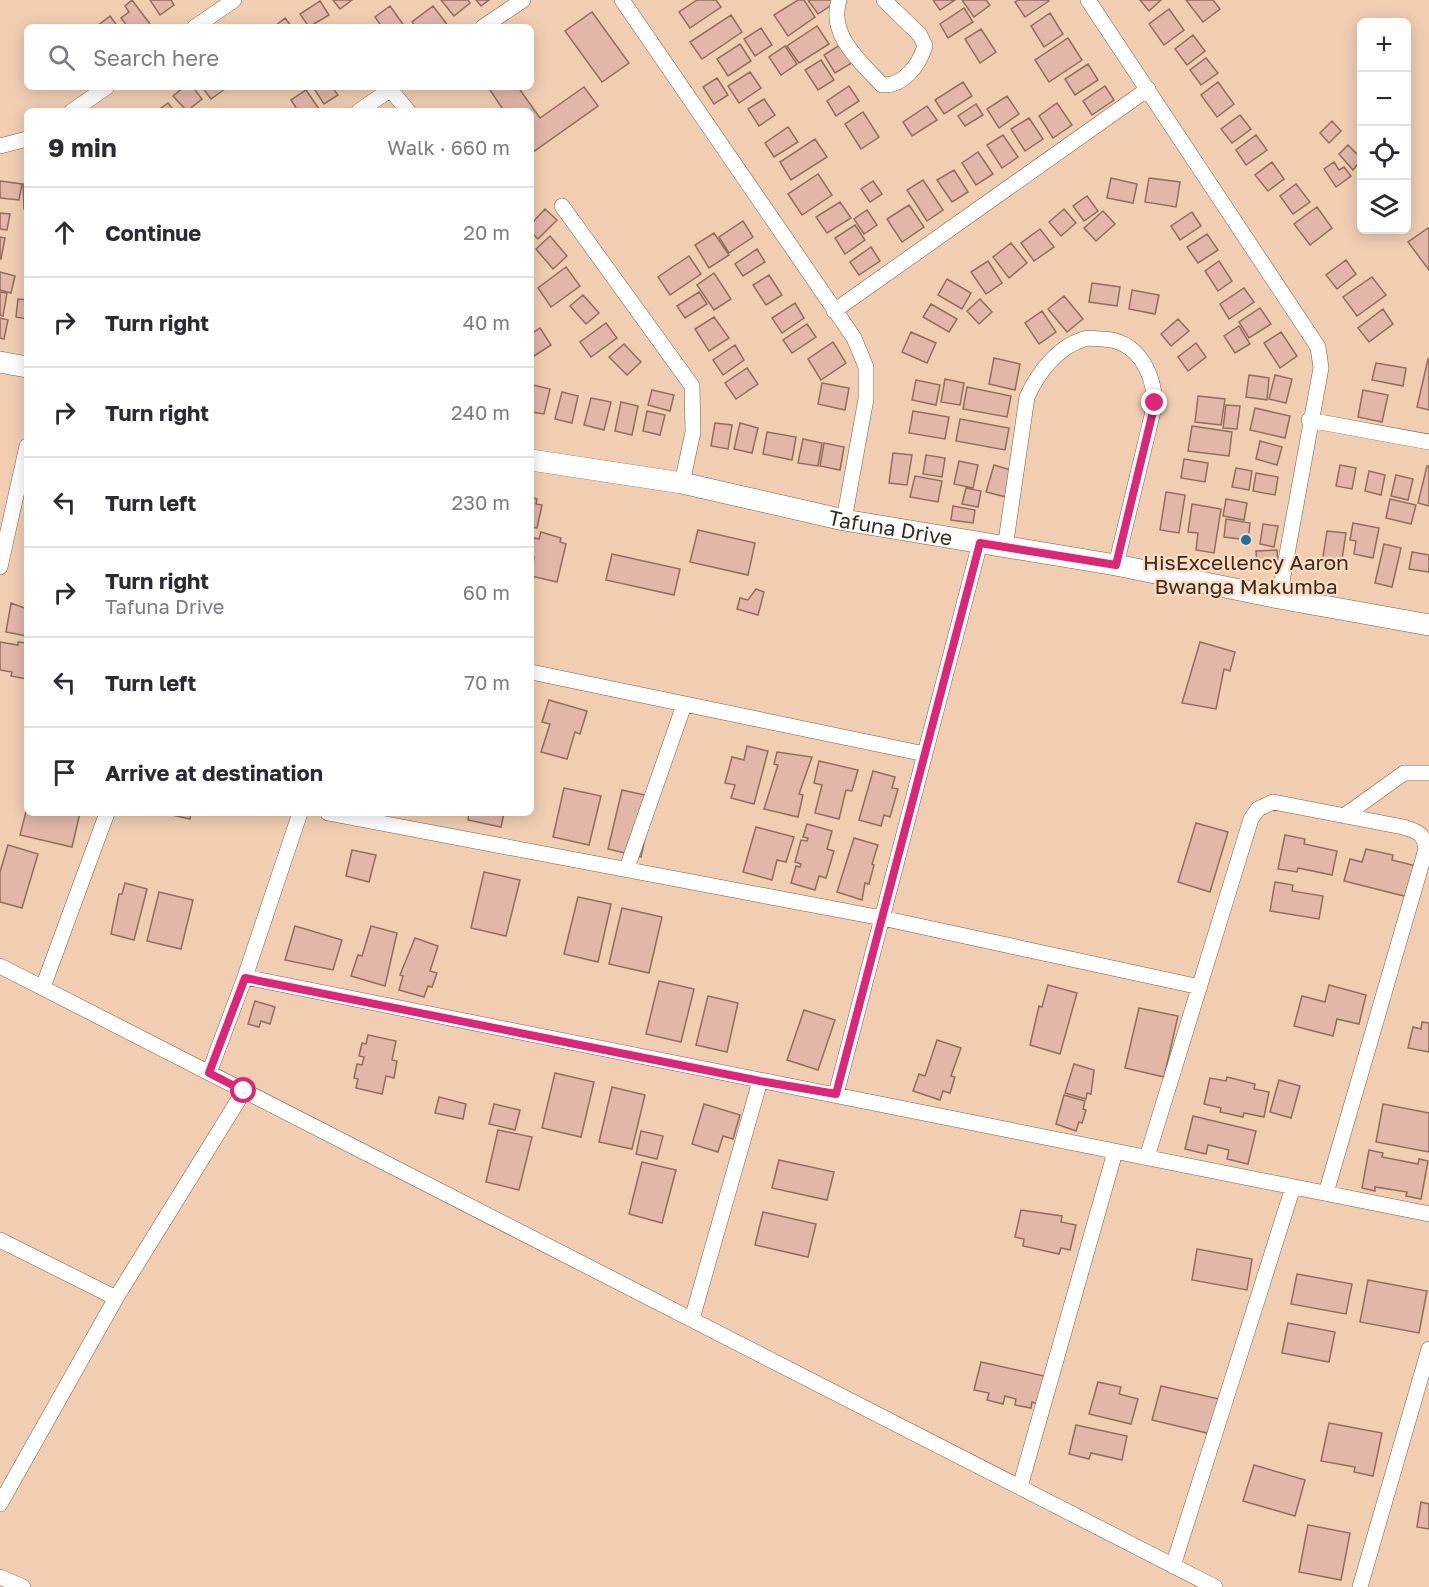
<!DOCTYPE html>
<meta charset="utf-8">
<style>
body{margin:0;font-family:"Golos Text",sans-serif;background:#f7f7f7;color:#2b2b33}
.controls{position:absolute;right:18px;top:18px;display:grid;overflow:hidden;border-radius:9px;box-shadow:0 3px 15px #0003}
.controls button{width:54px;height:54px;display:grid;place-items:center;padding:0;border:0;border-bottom:2px solid #e1e1e2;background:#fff;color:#2b2b33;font:30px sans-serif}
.stop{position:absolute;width:18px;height:18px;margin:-14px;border:4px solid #db2777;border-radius:50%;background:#fff}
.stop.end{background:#db2777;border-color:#fff;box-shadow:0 2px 6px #0008}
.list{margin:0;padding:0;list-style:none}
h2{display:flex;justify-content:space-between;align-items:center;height:78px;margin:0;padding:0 24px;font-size:26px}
h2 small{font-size:20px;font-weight:400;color:#7c7c81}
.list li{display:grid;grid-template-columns:39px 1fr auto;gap:18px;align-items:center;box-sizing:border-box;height:90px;padding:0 24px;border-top:2px solid #e1e1e2}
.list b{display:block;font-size:22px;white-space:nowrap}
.list p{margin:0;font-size:20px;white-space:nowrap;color:#7c7c81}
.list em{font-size:20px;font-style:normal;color:#7c7c81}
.icon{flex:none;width:33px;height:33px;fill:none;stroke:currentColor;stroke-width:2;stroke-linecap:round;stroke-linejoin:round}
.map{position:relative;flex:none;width:1429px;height:1587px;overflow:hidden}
.search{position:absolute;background:#fff;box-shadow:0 3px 15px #0003;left:24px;top:24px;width:510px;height:66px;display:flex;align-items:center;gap:15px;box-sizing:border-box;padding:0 21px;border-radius:9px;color:#7c7c81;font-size:22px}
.panel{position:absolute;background:#fff;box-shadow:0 3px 15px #0003;left:24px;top:108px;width:510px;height:708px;border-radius:9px}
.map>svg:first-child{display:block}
.building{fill:#e2b7a8;stroke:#936c5e;stroke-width:1.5}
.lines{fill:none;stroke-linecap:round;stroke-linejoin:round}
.street-casing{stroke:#7c5d44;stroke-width:16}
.secondary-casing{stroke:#7c5d44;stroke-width:22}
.street{stroke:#fff;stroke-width:15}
.secondary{stroke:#fff;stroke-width:21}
.route{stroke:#db2777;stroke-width:8}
.poi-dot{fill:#1c6fa0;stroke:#ffdbbf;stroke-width:2}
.labels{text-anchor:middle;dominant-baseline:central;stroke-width:4.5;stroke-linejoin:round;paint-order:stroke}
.street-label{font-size:21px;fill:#392c21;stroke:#ffdbbf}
.poi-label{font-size:21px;fill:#392c21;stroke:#ffdbbf}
</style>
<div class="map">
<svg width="1429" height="1587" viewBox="0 0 1429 1587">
<rect width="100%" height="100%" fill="#f1ceb2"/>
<path class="building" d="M132,0L150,24L147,27H128L121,18L129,12L125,6Z
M150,0H171L174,5L160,15Z
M333,0H352L340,9Z
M441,0H468L470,3L454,16Z
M476,0H489L481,6Z
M697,0H716L721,7L690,28L679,12Z
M798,0H804L815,17L788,36L774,15Z
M808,0H839L818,14Z
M933,0H955L940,10Z
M962,0H986L990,5L974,17Z
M1018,0H1048L1049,1L1025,17L1015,2Z
M1140,0H1161L1149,11Z
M1186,0H1213L1220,9L1203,22Z
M320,1L329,15L309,27L300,14Z
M390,6L405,27H382L375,17Z
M433,6L449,27H416L412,22Z
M964,8L973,22L948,38L940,24Z
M1169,9L1184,30L1164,45L1149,24Z
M592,12L629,63L602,82L565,31Z
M1050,13L1063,34L1044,47L1031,26Z
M731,15L742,32L702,59L690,42Z
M110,16L118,27H96Z
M285,18L292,27H274Z
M817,26L829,44L799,63L787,46Z
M761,28L772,45L755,56L744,39Z
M981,29L996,52L980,63L965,39Z
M1193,35L1205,51L1187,65L1175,49Z
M1068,38L1082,60L1049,82L1035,60Z
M843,43L855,61L835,73L824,55Z
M740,44L751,61L728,76L717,59Z
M785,46L797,64L781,75L769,57Z
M1206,58L1218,73L1201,85L1190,70Z
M821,60L834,80L818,90L805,70Z
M1088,64L1098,80L1075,95L1065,79Z
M750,72L761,88L739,103L728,86Z
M717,78L728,95L714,104L703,87Z
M963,82L972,96L944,114L935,100Z
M1218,82L1234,104L1217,117L1201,95Z
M849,86L859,101L836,116L827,101Z
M1105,86L1114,100L1092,115L1083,101Z
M184,87H193L202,99L187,111L173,96Z
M202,87H223L225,89L211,99Z
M313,87H332L338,95L324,104Z
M488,87H518L540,118L584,87L598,106L533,152L531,111H504Z
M306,90L319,109L317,111H298L291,100Z
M1007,96L1019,114L999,128L987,109Z
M764,99L775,115L759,126L748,109Z
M168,103L174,111H157Z
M1057,103L1072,125L1053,138L1039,116Z
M976,104L983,115L965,126L958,116Z
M927,106L937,120L912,136L903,122Z
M863,112L879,137L861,149L845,124Z
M1240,115L1251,129L1232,143L1221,129Z
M1029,118L1043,139L1025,151L1011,129Z
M1332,121L1341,131L1329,143L1320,133Z
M788,127L798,142L774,157L765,143Z
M1003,135L1018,157L1002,168L987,145Z
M1256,135L1267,150L1246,165L1236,150Z
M815,139L827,157L791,180L780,162Z
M1348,145L1362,159L1353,170L1339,154Z
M978,152L993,174L976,185L962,163Z
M1272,162L1284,179L1268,191L1255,175Z
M1334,162L1339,170L1344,167L1351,176L1336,187L1324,169Z
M954,170L968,192L952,202L937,180Z
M818,174L832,195L802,215L788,194Z
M1111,178L1137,184L1133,203L1107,198Z
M1149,178L1180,182L1176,207L1145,202Z
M923,180L943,210L927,221L907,190Z
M0,181L22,184L19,200L0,198Z
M873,181L882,194L870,202L861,189Z
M23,184H27V209H24Z
M1296,184L1310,202L1293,214L1280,196Z
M1087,196L1098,211L1084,221L1073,206Z
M840,202L851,218L827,233L816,217Z
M909,205L924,227L902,242L887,219Z
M1317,207L1332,228L1310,245L1294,224Z
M545,209L557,220L538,239L531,232V224Z
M1064,209L1076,223L1061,236L1049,222Z
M867,210L877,225L864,234L854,219Z
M1103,211L1115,224L1096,241L1084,228Z
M1192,212L1201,226L1180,240L1171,226Z
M0,213L10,214L7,230L0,229Z
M743,221L753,237L729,253L719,237Z
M855,225L865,240L845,254L835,238Z
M1428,228L1429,230V270L1408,242Z
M1040,229L1054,247L1034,261L1021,243Z
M714,233L729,255L709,268L695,245Z
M1207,234L1218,250L1198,263L1187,247Z
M550,236L567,256L553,269L536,249Z
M0,237L5,238L1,259H0Z
M1011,243L1027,263L1009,278L993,257Z
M871,247L880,261L859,275L850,262Z
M757,249L765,262L743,276L735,264Z
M689,256L701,274L670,295L658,277Z
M1346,260L1356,274L1337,289L1326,275Z
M988,261L1002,283L986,294L971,272Z
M1219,261L1232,281L1218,291L1205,271Z
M566,267L580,286L551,307L538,288Z
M0,272L15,276L11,293L0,290Z
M714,273L731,299L714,310L697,285Z
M769,275L782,295L766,305L753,285Z
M1372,277L1386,295L1357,316L1343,297Z
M947,279L971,293L962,309L938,295Z
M1092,283L1120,287L1117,306L1089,302Z
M1244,288L1254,302L1229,319L1220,304Z
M1132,290L1159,295L1155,314L1129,309Z
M0,292L7,293L3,316L0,315Z
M699,292L707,304L685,318L677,306Z
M583,295L599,313L586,324L570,306Z
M1064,296L1083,319L1067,332L1048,309Z
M18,299L27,300V319L16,317Z
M980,299L992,312L979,324L967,311Z
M795,303L804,318L782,333L772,318Z
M931,304L957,319L949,332L923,317Z
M1260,308L1271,324L1249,338L1239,322Z
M1383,309L1393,324L1369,342L1358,328Z
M1042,311L1056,332L1039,344L1025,323Z
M714,317L729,338L709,351L695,329Z
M0,318L8,320L4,339L0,338Z
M1178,319L1189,331L1171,346L1161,334Z
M606,323L617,338L591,357L580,342Z
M807,324L816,337L792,353L783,340Z
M1239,326L1250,344L1235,353L1224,336Z
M540,328L551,345L531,358V334Z
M911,332L936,343L927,363L902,352Z
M1281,332L1297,356L1280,368L1264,343Z
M833,342L846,363L821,380L808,359Z
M1196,343L1206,357L1188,371L1178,357Z
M624,344L641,362L627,375L609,357Z
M735,345L744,360L723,375L713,360Z
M994,358L1020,364L1015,390L989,384Z
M1428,359L1429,360V410L1417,407Z
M1376,363L1406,368L1403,386L1372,380Z
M747,368L758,384L736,399L725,383Z
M1249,375L1269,378L1267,400L1246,397Z
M1275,375L1292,379L1286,403L1269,399Z
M945,379L964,383L960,405L941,402Z
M916,380L940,385L936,405L912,400Z
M822,383L849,388L845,410L818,404Z
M533,385L550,389L544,414L531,412Z
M967,387L1011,396L1007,417L963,409Z
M652,390L674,395L670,411L648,405Z
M1363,390L1388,395L1382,422L1358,417Z
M562,392L578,396L572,423L555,419Z
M1198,396L1225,399L1221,425L1195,422Z
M591,398L611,402L604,430L584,425Z
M621,402L638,406L632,435L615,431Z
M1226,405L1240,406L1237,429L1223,428Z
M1255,408L1290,416L1285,438L1250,430Z
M647,411L665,415L660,435L643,431Z
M913,411L949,417L945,439L909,433Z
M960,419L1009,428L1005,450L956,441Z
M715,423L732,425L728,449L711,446Z
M740,423L758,428L752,453L734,449Z
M1192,426L1232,432L1229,456L1188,451Z
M767,432L796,437L792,460L763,454Z
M803,439L822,443L818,466L798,463Z
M1260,441L1282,447L1277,465L1256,459Z
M824,443L844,447L840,470L820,466Z
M893,453L912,455L907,485L889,483Z
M926,455L945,458L942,477L923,474Z
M1184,459L1208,463L1205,482L1181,478Z
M959,461L978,465L973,488L954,484Z
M994,465L1014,471L1006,497L986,492Z
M1340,465L1356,468L1352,489L1336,486Z
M1427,466H1429V506L1418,503Z
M1236,468L1252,471L1249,490L1232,487Z
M1369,471L1385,475L1381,495L1365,491Z
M1256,473L1278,477L1275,495L1253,491Z
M1396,475L1413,479L1408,500L1391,496Z
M915,476L942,481L938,502L910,497Z
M966,488L981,491L978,507L962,504Z
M1166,492L1185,495L1179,533L1160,530Z
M531,497L537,499L536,504L542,505L537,528L531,527Z
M1226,499L1247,503L1244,520L1223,516Z
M1390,499L1416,505L1411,524L1386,518Z
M1192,504L1221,509L1214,553L1196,550L1198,533L1188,532Z
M953,506L975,510L973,523L951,520Z
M1226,519L1250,523L1248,540L1224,537Z
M1353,523L1379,528L1373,558L1354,554L1356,541L1350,540Z
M1263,524L1278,526L1274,547L1260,544Z
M698,530L755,543L748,575L690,562Z
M1327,531L1346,533L1341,566L1322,563Z
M541,532L561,538L560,542L566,544L557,582L531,576L534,557H531V550L534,538L539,539Z
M1384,544L1401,548L1392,587L1375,583Z
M1277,550L1278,566H1257L1256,551Z
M1412,552L1429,555V572L1409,569Z
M612,554L680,569L674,595L606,580Z
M756,589L764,592L758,615L737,609L740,598L748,600Z
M11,603L27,609V636L6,632Z
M0,642L18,645V642L27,643V679L11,676L12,672L0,670Z
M1200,642L1235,652L1230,671L1224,669L1216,709L1182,703Z
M549,700L587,711L580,734L575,732L567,759L541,752L550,724L542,722Z
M747,746L768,751L754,804L731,798L735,785L725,783L732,757L744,760Z
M777,752L812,757L799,794L803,795L798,817L764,809L778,765L774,764Z
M819,761L858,770L852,791L846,790L839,819L815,813L822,785L814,783Z
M873,771L895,777L892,788L898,789L890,817L884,815L881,826L859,820Z
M564,788L601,796L589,845L553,837Z
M622,790L654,797L641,857L608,849Z
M27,808V813H80L72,847L20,835Z
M163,813H191L190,819Z
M469,813H504L501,827L468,820Z
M1196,823L1228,832L1210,892L1178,882Z
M807,824L832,831L827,849L834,851L826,878L819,876L815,890L791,883L796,866L800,867L801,864L795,862L801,840L807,841L808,838L803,837Z
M756,827L794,837L786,862L777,860L772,880L743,872Z
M1285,835L1305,839L1304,844L1337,851L1332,875L1298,868L1297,872L1278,869Z
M854,838L878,845L872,864L874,865L869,884L865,883L862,900L837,892Z
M8,845L38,854L22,908L0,902V872Z
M1366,849L1393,855L1392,860L1416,866L1408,897L1344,881L1350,859L1362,862Z
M352,850L376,855L369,882L346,876Z
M484,872L520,880L506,936L471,928Z
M1275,882L1293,885L1292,891L1323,896L1319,919L1270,911Z
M125,883L147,889L134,940L111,934L119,894H122Z
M159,892L193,900L181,949L147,941Z
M578,897L611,904L598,962L564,954Z
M622,908L662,917L649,973L609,964Z
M295,926L342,940L333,970L285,960Z
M371,926L397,933L385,986L351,976L358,955L362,956Z
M415,938L438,946L430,971L437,973L432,987L428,986L424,997L399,990L403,976L400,975Z
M659,981L694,989L681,1042L646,1034Z
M1048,985L1077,993L1060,1054L1030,1045L1039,1006L1042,1007Z
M1329,985L1366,995L1359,1024L1337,1019L1333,1036L1294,1026L1302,996L1325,1002Z
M708,996L738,1003L727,1052L696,1045Z
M255,1001L275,1007L270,1024L261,1021L259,1027L248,1024Z
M1139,1008L1178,1016L1164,1077L1125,1068Z
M804,1010L835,1020L818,1070L787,1060Z
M1422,1022L1429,1023V1052L1408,1048L1413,1027L1421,1029Z
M368,1035L396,1041L392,1060L397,1061L394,1078L386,1076L382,1094L356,1088L358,1079L354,1078L357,1064L362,1065L364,1057L359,1056L362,1043L366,1044Z
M937,1040L961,1048L951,1076L955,1077L950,1093L943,1091L940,1100L913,1091L919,1074L925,1076Z
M1074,1064L1094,1070L1091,1094L1087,1093L1086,1099L1065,1093Z
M555,1073L594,1082L581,1137L542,1128Z
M1227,1077L1255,1084L1254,1089L1269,1092L1264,1117L1244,1113L1243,1117L1220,1112L1221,1108L1204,1104L1210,1078L1226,1081Z
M1279,1080L1300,1086L1291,1118L1270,1112Z
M612,1087L645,1095L632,1149L599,1142Z
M1064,1095L1085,1101L1083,1109L1086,1110L1082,1123L1079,1122L1076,1131L1056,1124Z
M439,1097L466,1104L463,1119L435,1113Z
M494,1104L520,1110L515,1130L489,1124Z
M704,1104L740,1115L733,1139L723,1136L718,1152L692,1144Z
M1383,1104L1429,1113V1152L1376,1142Z
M1193,1116L1256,1131L1248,1164L1227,1159L1229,1150L1208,1145L1206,1154L1185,1149Z
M498,1130L532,1137L519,1190L486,1182Z
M641,1131L663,1136L657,1159L636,1154Z
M1369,1150L1383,1153L1382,1157L1418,1164L1419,1159L1428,1161L1421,1199L1406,1196L1407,1192L1375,1187V1191L1362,1188Z
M779,1160L834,1172L827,1200L772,1188Z
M642,1162L676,1170L662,1223L629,1214Z
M1021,1210L1062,1216L1061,1222L1076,1225L1070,1250L1061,1248L1059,1254L1023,1246L1024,1239L1015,1237Z
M763,1212L816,1224L808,1257L755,1245Z
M1197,1249L1252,1259L1247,1290L1192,1280Z
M1297,1274L1352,1284L1346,1314L1291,1304Z
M1368,1280L1427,1291L1419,1333L1360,1322Z
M1288,1323L1335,1332L1329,1362L1282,1353Z
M981,1362L1044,1376L1038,1404L1032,1402L1031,1408L1015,1405L1016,1399L1005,1396L1003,1404L987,1400L989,1393L974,1390Z
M1098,1382L1121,1387L1119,1394L1138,1399L1131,1424L1089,1414Z
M1161,1386L1219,1399L1211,1434L1152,1420Z
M1329,1423L1382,1433L1373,1476L1354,1472L1355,1467L1321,1461Z
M1076,1425L1127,1436L1122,1460L1091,1453L1089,1459L1069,1454Z
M1254,1465L1305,1480L1295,1516L1243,1501Z
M1421,1502L1429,1504V1529L1417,1527Z
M1308,1525L1350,1533L1341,1580L1299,1572Z"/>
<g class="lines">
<g class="street-casing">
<path id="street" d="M622,0L854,338L866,367V399L844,520
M839,0C828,35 860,61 882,85C904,86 919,65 925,46L920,35L884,0
M1088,0L1318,347L1321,368L1279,598
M195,27L234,0
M483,27L523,0
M390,89L408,111
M72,111L107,87
M359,111L394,87
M0,146L27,139
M562,206L692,386L693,432L682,483
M834,311L1148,89
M1309,420L1429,442
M1005,548L1027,397C1038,373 1057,347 1084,339C1089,337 1097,339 1102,339C1138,340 1153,372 1155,403L1116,565
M0,567L27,446
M531,672L925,754
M328,813L882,918L1200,987
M1344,816L1404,773H1429
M627,868L684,705
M0,966L1215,1587
M245,977L1429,1214
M43,987L107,813
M209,1073L245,977L300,813
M836,1094L980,543
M1147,1157L1251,819L1258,809L1273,802L1403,827C1417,831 1424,833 1426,849L1326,1193
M0,1240L116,1298
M692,1319L760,1081
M1020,1487L1115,1152
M0,1504L116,1298L244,1091
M1173,1566L1293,1187
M0,1577L23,1587
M1360,1587L1429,1349"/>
</g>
<g class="secondary-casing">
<g id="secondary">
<path d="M0,362L27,367"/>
<path id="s1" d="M531,460L682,483L844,520L1116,565L1279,598L1429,625"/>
</g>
</g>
<use href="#street" class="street"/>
<use href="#secondary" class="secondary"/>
</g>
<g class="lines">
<path class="route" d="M244,1091L209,1073L245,978L760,1081L836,1094L980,543L1116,565L1155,403"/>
</g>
<circle class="poi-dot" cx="1246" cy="540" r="6"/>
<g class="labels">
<g class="street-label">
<text stroke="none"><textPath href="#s1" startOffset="366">Tafuna Drive</textPath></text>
</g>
<g class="poi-label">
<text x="1246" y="562">HisExcellency Aaron<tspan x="1246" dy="24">Bwanga Makumba</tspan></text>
</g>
</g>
</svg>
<div class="controls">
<button>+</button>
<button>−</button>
<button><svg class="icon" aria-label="locate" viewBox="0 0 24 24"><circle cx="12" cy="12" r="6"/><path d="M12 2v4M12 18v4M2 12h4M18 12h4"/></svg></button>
<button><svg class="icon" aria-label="layers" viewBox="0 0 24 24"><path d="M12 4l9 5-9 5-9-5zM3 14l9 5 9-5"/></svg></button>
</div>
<div class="stop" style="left:244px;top:1091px"></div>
<div class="stop end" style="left:1155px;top:403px"></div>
<div class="search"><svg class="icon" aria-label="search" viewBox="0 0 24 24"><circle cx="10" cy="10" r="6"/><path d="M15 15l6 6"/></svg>Search here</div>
<section class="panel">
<h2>9 min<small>Walk · 660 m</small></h2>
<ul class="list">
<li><svg class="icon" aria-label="ahead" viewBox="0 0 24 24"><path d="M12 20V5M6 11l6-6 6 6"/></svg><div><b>Continue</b></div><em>20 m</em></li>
<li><svg class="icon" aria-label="right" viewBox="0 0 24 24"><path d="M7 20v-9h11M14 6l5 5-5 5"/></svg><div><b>Turn right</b></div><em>40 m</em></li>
<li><svg class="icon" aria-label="right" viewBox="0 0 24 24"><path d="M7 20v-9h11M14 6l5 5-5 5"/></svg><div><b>Turn right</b></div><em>240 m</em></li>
<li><svg class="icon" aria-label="left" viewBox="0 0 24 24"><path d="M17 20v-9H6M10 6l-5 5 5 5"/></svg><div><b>Turn left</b></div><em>230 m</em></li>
<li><svg class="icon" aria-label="right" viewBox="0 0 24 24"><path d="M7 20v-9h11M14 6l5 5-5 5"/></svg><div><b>Turn right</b><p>Tafuna Drive</p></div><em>60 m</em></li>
<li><svg class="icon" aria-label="left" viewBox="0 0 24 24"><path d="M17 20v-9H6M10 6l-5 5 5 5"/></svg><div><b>Turn left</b></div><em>70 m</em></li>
<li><svg class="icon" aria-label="arrive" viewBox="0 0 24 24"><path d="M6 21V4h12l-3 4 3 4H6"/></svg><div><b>Arrive at destination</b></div></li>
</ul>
</section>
</div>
